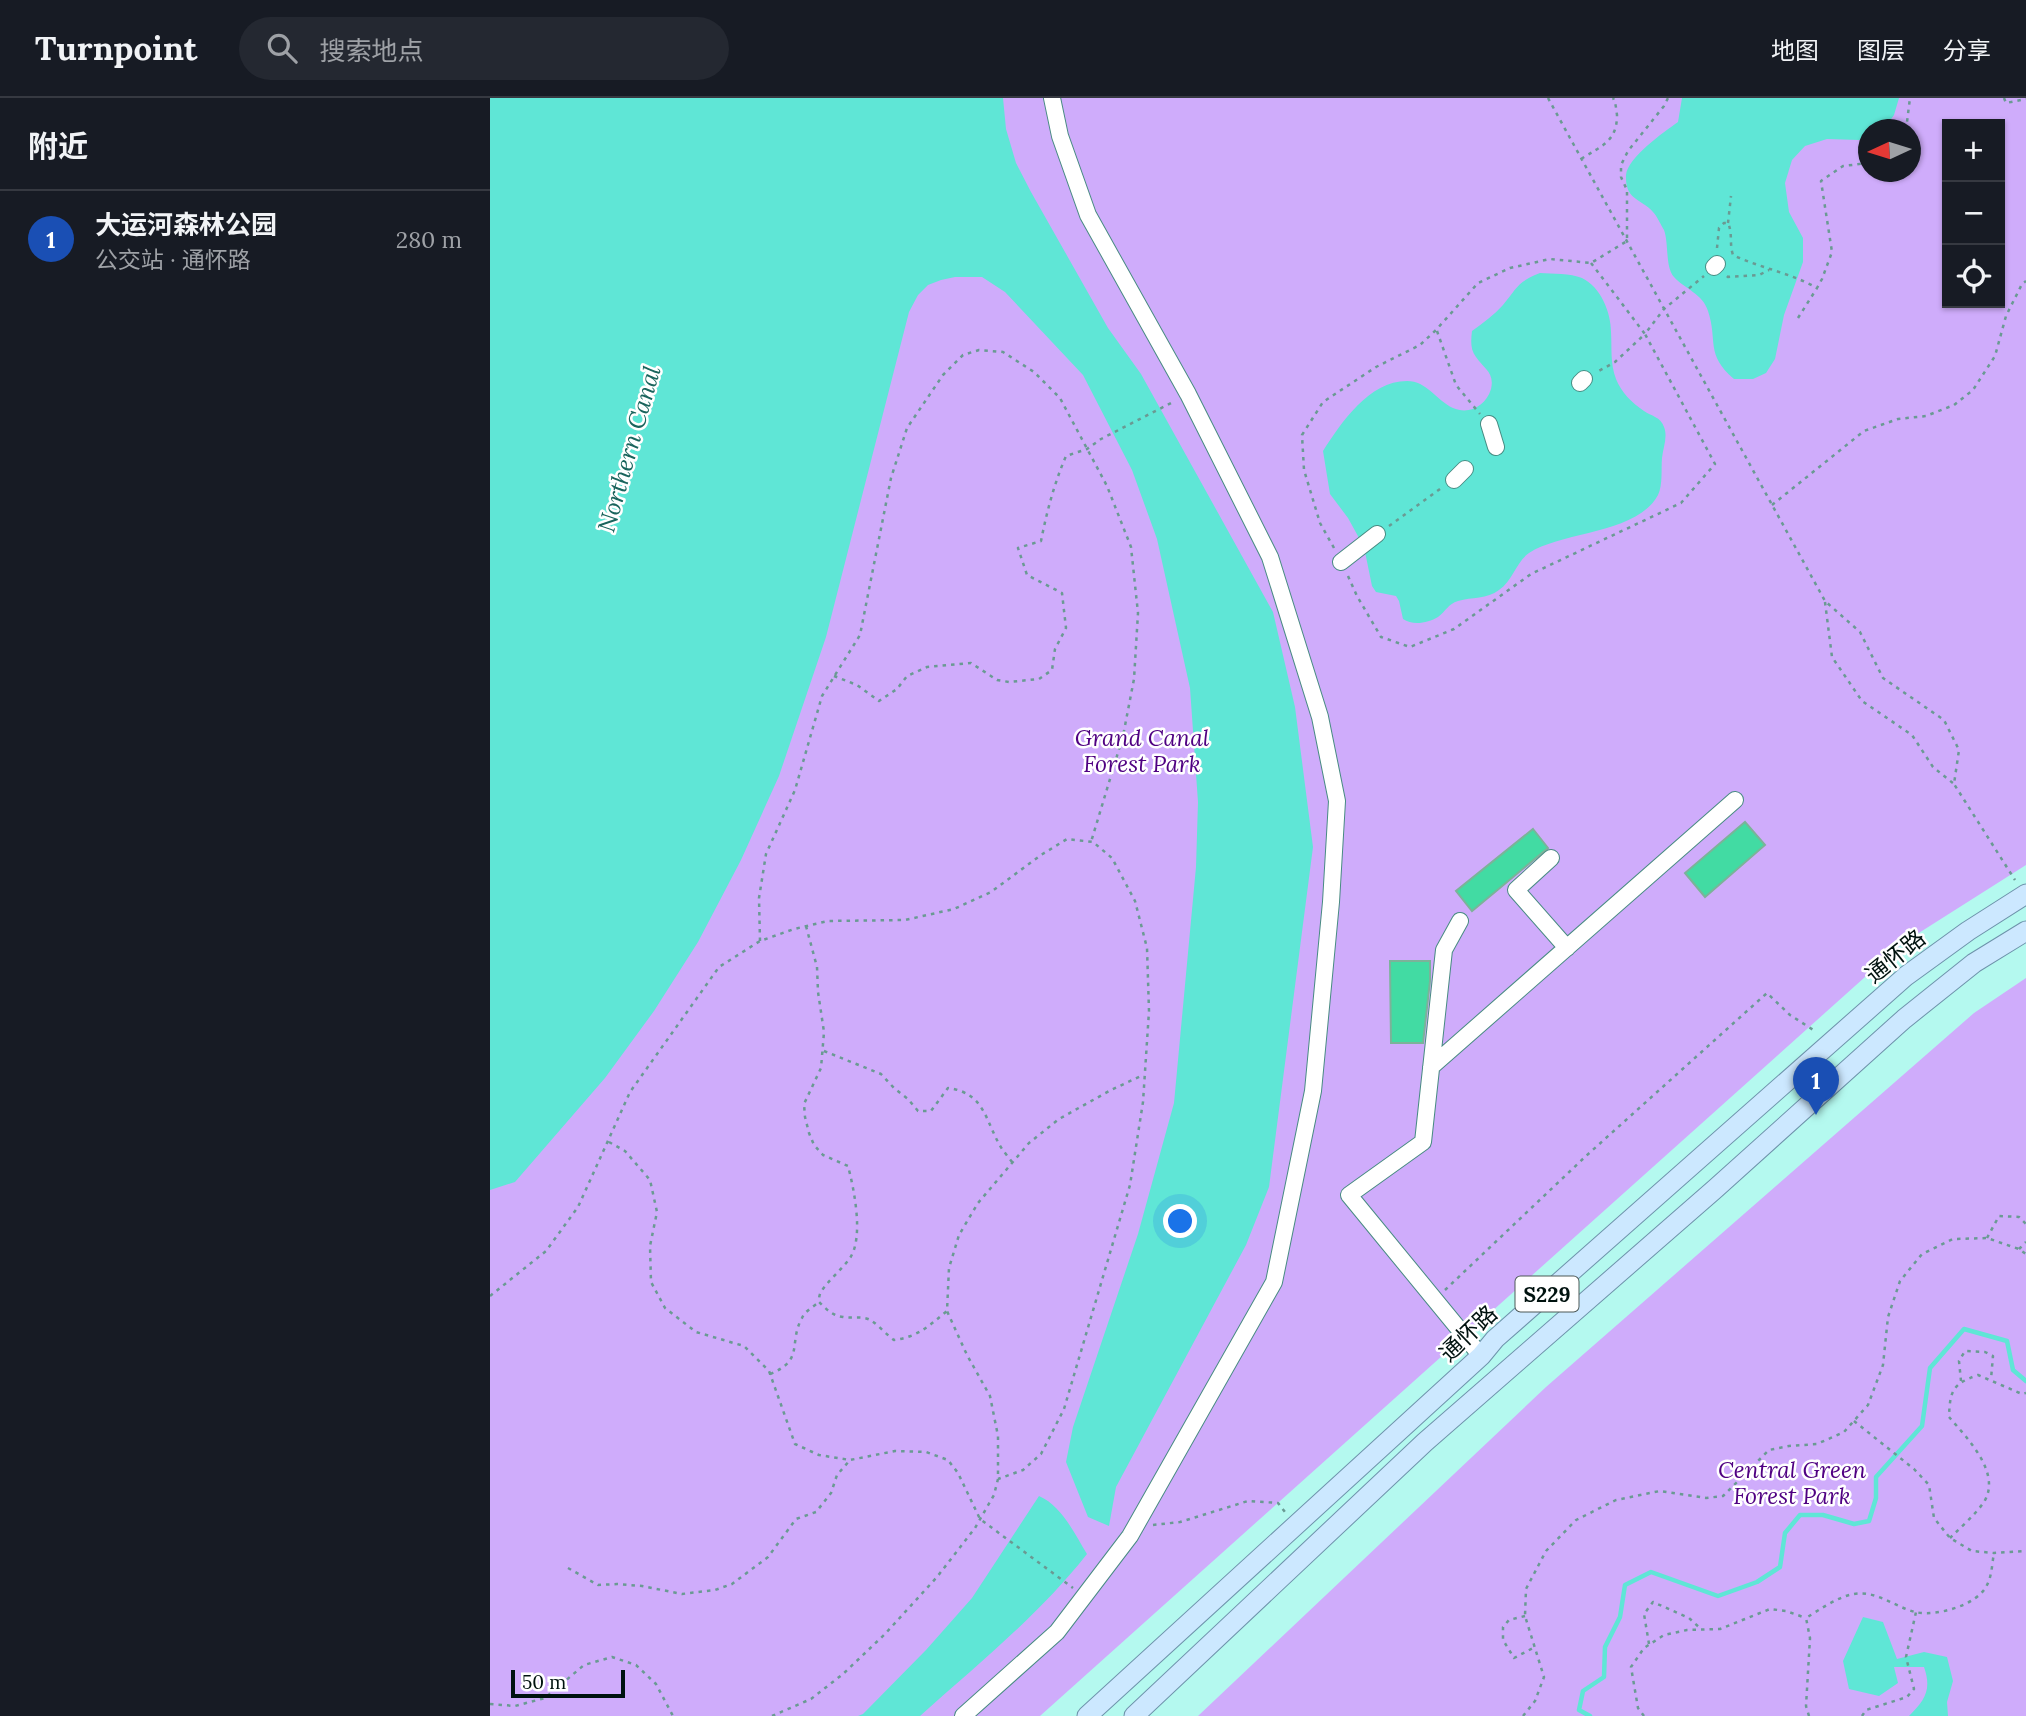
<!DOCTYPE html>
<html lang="zh">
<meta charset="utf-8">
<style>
body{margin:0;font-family:Lora,"Noto Sans SC",serif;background:#242831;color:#f1f3f6}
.controls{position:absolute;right:21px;top:21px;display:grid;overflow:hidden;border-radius:0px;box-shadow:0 2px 5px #0004}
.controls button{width:63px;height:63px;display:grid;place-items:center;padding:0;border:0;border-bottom:2px solid #363941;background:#171b24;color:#f1f3f6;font:35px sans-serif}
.compass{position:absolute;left:1368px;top:21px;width:63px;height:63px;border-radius:50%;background:#171b24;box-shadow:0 2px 5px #0004;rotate:266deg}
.scale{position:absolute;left:21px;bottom:18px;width:114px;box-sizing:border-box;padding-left:7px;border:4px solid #00120f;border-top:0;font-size:19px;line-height:24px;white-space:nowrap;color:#00120f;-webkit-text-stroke:5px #fff;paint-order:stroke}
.you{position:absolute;left:691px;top:1124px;width:24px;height:24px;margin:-18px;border:5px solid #fff;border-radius:50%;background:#1a73e8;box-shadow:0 0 0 10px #1a73e833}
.badge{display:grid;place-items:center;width:46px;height:46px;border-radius:50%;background:#db2777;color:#fff;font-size:23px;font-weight:700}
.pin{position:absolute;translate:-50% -58px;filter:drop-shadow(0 2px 4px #0008)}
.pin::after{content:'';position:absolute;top:37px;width:24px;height:21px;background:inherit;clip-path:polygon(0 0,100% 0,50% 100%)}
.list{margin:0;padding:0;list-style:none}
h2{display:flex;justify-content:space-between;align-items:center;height:91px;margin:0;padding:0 28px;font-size:30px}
h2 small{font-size:23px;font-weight:400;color:#9ea1a6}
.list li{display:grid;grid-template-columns:46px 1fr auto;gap:21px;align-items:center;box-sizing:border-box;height:98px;padding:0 28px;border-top:2px solid #363941}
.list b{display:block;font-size:26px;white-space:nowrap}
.list p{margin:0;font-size:23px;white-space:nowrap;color:#9ea1a6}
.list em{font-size:23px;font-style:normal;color:#9ea1a6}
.icon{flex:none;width:38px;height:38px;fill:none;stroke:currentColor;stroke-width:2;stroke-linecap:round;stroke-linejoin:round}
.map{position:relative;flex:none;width:1536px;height:1618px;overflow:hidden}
header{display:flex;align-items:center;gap:42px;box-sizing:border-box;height:98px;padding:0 35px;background:#171b24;border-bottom:2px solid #363941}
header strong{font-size:33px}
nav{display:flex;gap:38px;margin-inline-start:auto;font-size:24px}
.search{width:490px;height:63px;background:#242831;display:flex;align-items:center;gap:18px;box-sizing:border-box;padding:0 24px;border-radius:38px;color:#9ea1a6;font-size:26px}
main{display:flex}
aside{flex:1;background:#171b24}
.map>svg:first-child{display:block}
.green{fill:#cfacfb;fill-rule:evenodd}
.water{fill:#5fe6d6}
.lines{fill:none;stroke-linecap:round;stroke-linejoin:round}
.stream{stroke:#5fe6d6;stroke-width:4.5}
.building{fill:#42dba3;stroke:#7bb399;stroke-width:2}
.minor-casing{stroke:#488b82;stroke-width:18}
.major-casing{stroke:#6e93ab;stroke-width:21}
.path{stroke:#6a9a93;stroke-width:2.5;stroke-dasharray:3.5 5;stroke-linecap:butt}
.minor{stroke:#fff;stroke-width:16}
.major{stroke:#cce8ff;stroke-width:19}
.labels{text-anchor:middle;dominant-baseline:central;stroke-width:5;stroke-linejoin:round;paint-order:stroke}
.shield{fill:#fff;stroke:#4c5957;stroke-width:2}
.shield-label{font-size:21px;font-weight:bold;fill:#00120f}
.park-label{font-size:23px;font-style:italic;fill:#4f0082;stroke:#fff}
.street-label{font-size:23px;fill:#00120f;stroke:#fff}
.water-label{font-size:24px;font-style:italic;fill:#19645c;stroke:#fff}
</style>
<header>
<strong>Turnpoint</strong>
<div class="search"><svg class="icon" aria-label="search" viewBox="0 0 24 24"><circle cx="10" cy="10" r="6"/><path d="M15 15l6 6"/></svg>搜索地点</div>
<nav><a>地图</a><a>图层</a><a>分享</a></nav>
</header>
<main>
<aside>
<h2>附近<small></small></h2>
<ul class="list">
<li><span class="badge" style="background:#1a4fb4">1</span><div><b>大运河森林公园</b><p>公交站 · 通怀路</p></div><em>280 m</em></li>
</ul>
</aside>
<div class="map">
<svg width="1536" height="1618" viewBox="0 0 1536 1618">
<rect width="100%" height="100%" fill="#b4f9ef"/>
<path class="green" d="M0,0H1536V767L1413,845L550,1618H0ZM1457,26H1510V205H1457ZM1378,32H1420V74H1378Z
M1536,880V1618H708L1056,1289L1484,915Z"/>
<path class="water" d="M0,0H513L516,31L526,65L541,94L618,230L651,276L783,514L805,609L823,749L779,1089L756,1147L626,1389L619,1428L598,1419L576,1364L583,1329L648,1136L684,1005L706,769L708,704L700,590L667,441L642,372L593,277L515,194L492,179H465L451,182L438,187L428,197L419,214L336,539L289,678L251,762L208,844L164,913L115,980L25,1084L0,1092Z
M1192,0H1409L1404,17L1394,31L1378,32V39L1369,42L1337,41L1315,48L1302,62L1295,85L1299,114L1313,140V164L1294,217L1285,261L1276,275L1263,281H1244C1215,256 1228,243 1218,213C1213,196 1195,191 1184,179C1175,169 1179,146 1174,132C1171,127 1167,118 1163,114C1151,100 1135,103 1136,77C1138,59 1174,34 1188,24Z
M1050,175C1063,176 1080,175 1092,180C1111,189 1121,215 1121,234C1122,250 1120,265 1126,281C1131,294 1142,305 1154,313C1161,318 1171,319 1174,329C1178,339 1173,350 1172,360C1171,371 1173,387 1168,397C1147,436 1073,433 1039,455C1026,464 1023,482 1009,492C997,501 982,499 968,503C958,506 956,513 948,519C938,525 923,528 913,521L909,503L906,498L886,494L882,488L874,449L858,420L840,396L833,353C851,325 879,283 917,283C937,283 946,302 963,310C979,317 996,308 1001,291C1005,274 993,270 986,259C980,251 981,242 982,233C993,225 1004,217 1013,207C1027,190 1027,184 1050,175Z
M549,1398C572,1408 584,1435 597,1456C549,1517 488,1566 430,1618H368L373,1616L436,1552L482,1500Z
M1373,1519L1393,1524L1407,1561L1434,1554L1457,1559L1463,1583L1457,1604L1458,1618H1419C1435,1602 1442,1592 1434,1569H1404L1408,1585L1389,1598L1359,1591L1353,1563Z"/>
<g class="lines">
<path class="stream" d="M1100,1618L1089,1612L1093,1593L1114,1579L1115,1549L1130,1519L1135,1487L1161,1474L1228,1498L1267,1484L1290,1469L1295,1435L1310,1417H1333L1364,1426L1379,1423L1386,1400V1379L1432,1328L1440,1270L1474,1231L1517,1243L1523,1272L1536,1283"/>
</g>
<path class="building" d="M1255,724L1275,747L1215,799L1195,775Z
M1043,731L1058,750L982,813L966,793Z
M900,863H940V883L933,945H901Z"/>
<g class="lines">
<g class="minor-casing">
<path id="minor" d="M1224,169L1227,166
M1090,285L1094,281
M999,326L1006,349
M964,382L975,371
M851,464L887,436
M1061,760L1026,792L1077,850
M970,823L954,852L933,1044L859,1097L991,1258
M941,969L1245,702
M473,1618L567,1534L640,1438L784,1184L823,993L841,804L847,703L830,619L780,459L698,296L598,117L570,38L562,0"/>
</g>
<g class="major-casing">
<path id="major" d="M597,1618L991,1258L1005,1241L1416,878L1478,833L1536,796
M644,1618L935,1344L1225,1091L1414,921L1484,865L1536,833"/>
</g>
<path class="path" d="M1058,0L1335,503L1370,534L1393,580L1454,622L1469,652L1464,686L1525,782
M1514,0L1516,5L1536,1
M1416,32L1420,0
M1091,61C1111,48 1127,44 1127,17C1126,10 1126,6 1123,0
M1238,125L1241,98
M1227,150L1229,130L1234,125H1238C1243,136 1239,145 1243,157C1270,170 1301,175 1327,190L1332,181L1342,154L1331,83L1353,68L1378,65
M1101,165L1155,236L1174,211L1214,178
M1237,178L1238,179L1269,177L1279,172
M1308,220L1327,190
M947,233L966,287L990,316
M1282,407L1374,333L1408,321L1436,318L1464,307L1483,292L1505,258L1516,218L1532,186L1536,183
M899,428L950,391
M844,450L830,425L814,372L812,337L833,304L886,269L930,247L946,232L988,185L1020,170L1060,161L1101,165L1137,143V92L1131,79V67L1138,53L1174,8L1178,0
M858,478L867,498L891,539L920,549L964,531L1041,476L1191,405L1225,366L1155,236L1125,264L1107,274
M1335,504L1342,559L1372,603L1422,637L1443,669L1464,686
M344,578L367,587L389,603L407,591L417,578L437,569L481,565L507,582L519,584L549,581L562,572L565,551L576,530L572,495L537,477L528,450L551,443C557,413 564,386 576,358L597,351L611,341L683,304
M316,828L327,869L328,894L334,934L331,970L314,1006L315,1019L319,1035L324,1047L333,1057L358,1068C364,1091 374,1139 360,1160C353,1170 336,1185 331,1194C329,1197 329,1201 329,1204C336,1211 343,1218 353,1219C363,1221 373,1217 382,1223C388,1227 397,1237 404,1242C428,1239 440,1227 457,1213
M270,843L269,800L276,756L305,692L332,598L370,537L401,380L417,330L453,277L473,257L489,252L513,254L544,274L570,300L617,388L641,449L648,515L644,581L633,638L601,744
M334,953L391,976L404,990L418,1001L428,1013H441L458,990C496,995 495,1024 512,1051C515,1055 519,1060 522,1064
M119,1044L135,1053L160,1082L167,1114L160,1148L161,1184L175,1210L206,1234L254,1248L279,1273L305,1346L329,1357L360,1362L405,1353L436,1354L458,1362L468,1375L490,1421L583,1490
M1497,1140L1509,1118L1529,1119L1536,1126
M1529,1151L1536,1144
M955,1192L1096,1058L1277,895L1300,917L1325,933
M0,1198L56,1153L88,1109L140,994L229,869L270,843L304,831L338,823L415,822L464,811L501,794L551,757L577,741L603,744L622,760L645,803L657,850L659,913L653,1004L640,1087L574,1311L551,1356L533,1372L508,1381
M280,1276C315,1262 298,1245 312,1220C315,1213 323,1209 329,1204
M1471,1283L1469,1263L1475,1253L1495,1254L1503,1258L1501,1281
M1364,1323L1424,1371L1439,1387L1444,1420L1460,1440L1482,1453L1504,1455L1536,1453
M663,1427L690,1424L758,1403L788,1405L795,1414
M1460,1440C1471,1429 1485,1417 1494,1404C1512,1375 1477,1340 1459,1319C1460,1293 1462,1286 1488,1277L1532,1296L1536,1295
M78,1470L108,1487L127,1486L152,1488L192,1496L225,1492L242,1486L278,1459L306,1421L326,1414L341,1395L347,1377L360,1362
M1035,1518L1019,1522L1013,1529V1542L1024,1560L1045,1549
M1159,1546L1154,1516L1163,1504L1199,1520L1211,1531
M0,1606L25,1608L55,1600L94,1567L122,1559L146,1567L166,1586L183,1618
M282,1618L321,1601L353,1576L395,1536L447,1479L485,1430L504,1397L508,1381V1338L500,1298L477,1257L457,1213L459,1170L469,1137L488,1105L539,1045L569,1021L621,992L653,977
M1033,1618L1045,1603L1054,1579L1035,1518L1036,1491L1056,1453L1086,1422L1126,1402L1170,1393L1216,1400L1233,1398L1279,1352L1299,1348L1327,1346L1354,1334L1378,1307L1393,1267L1398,1219L1410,1183L1432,1156L1463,1141L1497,1140L1529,1151L1536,1156
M1154,1618L1148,1610L1141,1569L1154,1550L1174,1537L1197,1532L1230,1531L1280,1511L1296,1513L1316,1520
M1319,1618L1316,1608L1320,1540L1316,1520C1329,1512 1349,1498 1364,1496C1386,1492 1405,1509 1425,1514C1446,1519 1488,1507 1497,1487C1502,1478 1502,1465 1504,1455
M1372,1618L1376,1612L1417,1599L1424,1591L1416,1559L1426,1514"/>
<use href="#minor" class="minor"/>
<use href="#major" class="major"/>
</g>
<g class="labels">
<rect class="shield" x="1025.5" y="1178.5" width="63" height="35" rx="5"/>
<g class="shield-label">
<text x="1057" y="1196">S229</text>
</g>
<g class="park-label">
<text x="652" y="639">Grand Canal<tspan x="652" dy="26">Forest Park</tspan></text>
<text x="1302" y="1371">Central Green<tspan x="1302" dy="26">Forest Park</tspan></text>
</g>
<g class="street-label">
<text transform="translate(1405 858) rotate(-39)">通怀路</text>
<text transform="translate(978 1235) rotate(-44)">通怀路</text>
</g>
<g class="water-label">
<text transform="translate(139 351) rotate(-74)">Northern Canal</text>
</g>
</g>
</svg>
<div class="controls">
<button>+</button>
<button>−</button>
<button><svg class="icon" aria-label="locate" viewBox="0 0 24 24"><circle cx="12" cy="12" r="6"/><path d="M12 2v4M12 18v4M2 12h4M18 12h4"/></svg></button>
</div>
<svg class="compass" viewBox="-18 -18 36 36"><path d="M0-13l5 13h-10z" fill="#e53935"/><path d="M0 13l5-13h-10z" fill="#9ea1a6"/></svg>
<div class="scale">50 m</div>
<div class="you"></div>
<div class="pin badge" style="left:1326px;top:1017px;background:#1a4fb4">1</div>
</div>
</main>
